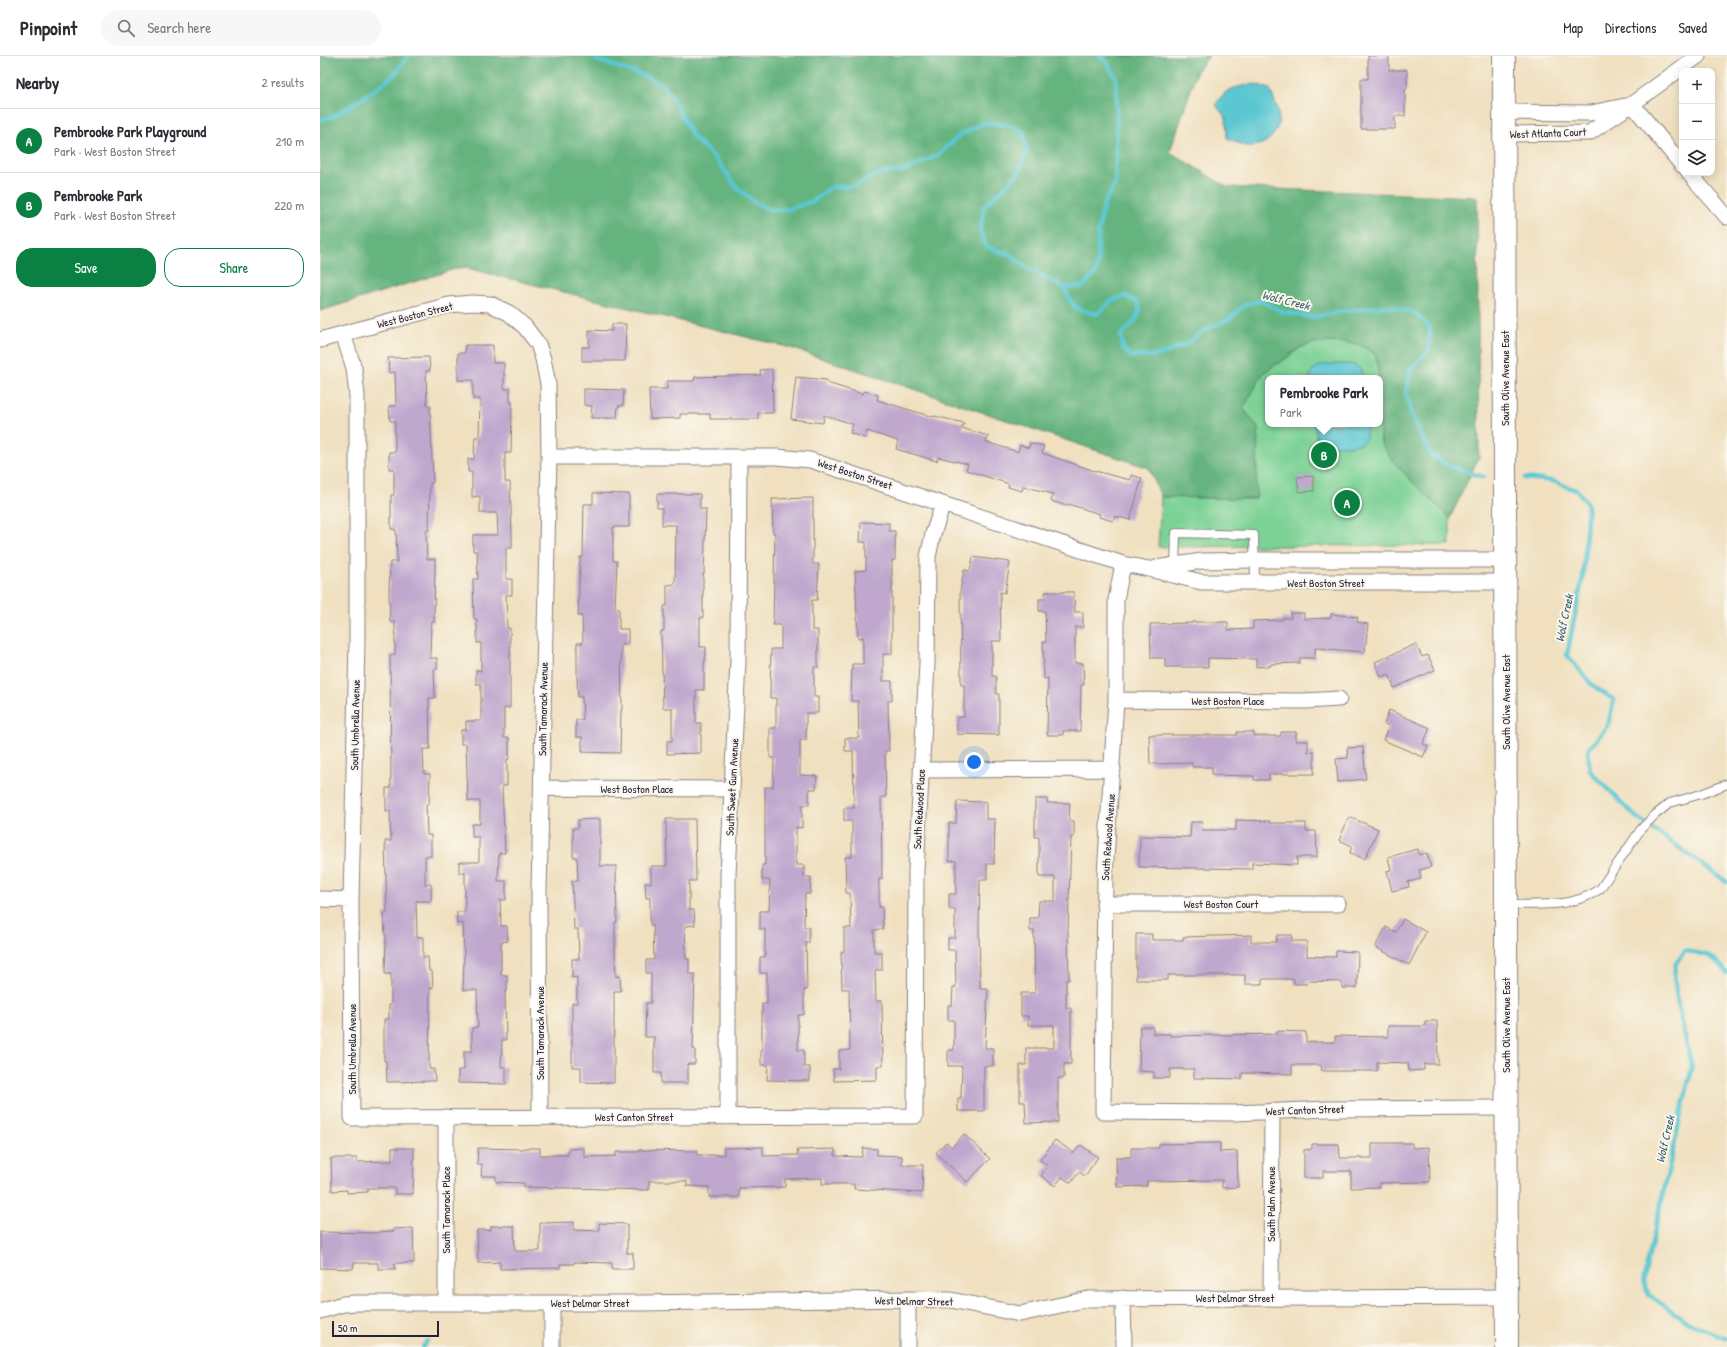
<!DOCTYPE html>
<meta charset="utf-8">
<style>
body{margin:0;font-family:"Patrick Hand",sans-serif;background:#f7f7f7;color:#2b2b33}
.controls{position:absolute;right:12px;top:12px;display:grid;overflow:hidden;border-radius:8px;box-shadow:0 2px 10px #0003}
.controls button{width:36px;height:36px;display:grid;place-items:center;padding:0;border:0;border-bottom:1px solid #e1e1e2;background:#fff;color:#2b2b33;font:20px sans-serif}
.scale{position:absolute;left:12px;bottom:10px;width:107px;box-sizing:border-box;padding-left:4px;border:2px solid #22223b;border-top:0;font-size:11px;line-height:14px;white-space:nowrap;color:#22223b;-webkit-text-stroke:3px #fbf7ec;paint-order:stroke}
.you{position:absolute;left:654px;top:706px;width:14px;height:14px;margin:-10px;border:3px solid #fff;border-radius:50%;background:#1a73e8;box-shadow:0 0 0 6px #1a73e833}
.badge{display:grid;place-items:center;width:26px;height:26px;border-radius:50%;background:#0b8043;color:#fff;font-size:13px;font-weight:700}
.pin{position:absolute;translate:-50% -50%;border:2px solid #fff;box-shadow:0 1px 4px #0006}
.popup{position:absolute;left:945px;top:319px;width:118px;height:52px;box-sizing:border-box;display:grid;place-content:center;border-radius:8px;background:#fff;filter:drop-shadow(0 1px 3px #0005);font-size:13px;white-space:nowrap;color:#7c7c81}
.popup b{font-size:15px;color:#2b2b33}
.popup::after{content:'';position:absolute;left:50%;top:100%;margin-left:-8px;border:8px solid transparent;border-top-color:#fff}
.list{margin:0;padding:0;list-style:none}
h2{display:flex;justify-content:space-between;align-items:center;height:52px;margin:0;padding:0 16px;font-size:17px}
h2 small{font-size:13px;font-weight:400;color:#7c7c81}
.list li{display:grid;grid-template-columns:26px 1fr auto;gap:12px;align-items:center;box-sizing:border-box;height:64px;padding:0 16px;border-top:1px solid #e1e1e2}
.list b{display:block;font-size:15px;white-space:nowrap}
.list p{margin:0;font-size:13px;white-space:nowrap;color:#7c7c81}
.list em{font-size:13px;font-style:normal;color:#7c7c81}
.actions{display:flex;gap:8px;padding:12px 16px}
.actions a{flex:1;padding:9px 0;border:1px solid #0b8043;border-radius:16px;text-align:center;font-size:14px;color:#0b8043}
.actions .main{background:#0b8043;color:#fff}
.icon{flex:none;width:22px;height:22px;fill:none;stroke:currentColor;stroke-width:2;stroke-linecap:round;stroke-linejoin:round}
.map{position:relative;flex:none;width:1407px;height:1291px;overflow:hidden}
header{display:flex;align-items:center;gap:24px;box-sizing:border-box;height:56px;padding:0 20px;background:#fff;border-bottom:1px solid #e1e1e2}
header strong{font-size:19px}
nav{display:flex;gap:22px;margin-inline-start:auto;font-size:14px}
.search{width:280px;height:36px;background:#f7f7f7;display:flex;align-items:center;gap:10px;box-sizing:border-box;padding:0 14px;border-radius:22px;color:#7c7c81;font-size:15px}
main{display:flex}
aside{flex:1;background:#fff}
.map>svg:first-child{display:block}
.green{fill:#7cd195;stroke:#4f7a68}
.forest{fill:#65b37e;stroke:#446a5c}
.water{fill:#5ac7d1;stroke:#3e7486}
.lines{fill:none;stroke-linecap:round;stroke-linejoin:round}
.stream{stroke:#5ac7d1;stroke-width:4.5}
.building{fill:#bfa7ce}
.lane-casing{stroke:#89817e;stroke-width:10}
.street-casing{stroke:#89817e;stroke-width:17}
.secondary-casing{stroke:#89817e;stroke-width:24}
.lane{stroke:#fff;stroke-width:8}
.street{stroke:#fff;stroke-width:15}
.secondary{stroke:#fff;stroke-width:22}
.labels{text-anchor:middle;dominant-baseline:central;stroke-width:4;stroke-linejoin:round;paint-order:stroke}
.street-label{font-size:11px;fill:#22223b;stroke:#fbf7ec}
.water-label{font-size:12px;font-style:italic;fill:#365c70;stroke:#fbf7ec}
</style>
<header>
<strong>Pinpoint</strong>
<div class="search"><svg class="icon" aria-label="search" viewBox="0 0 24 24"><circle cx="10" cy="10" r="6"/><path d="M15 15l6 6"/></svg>Search here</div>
<nav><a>Map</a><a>Directions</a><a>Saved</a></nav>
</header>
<main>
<aside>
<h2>Nearby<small>2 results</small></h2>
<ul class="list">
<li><span class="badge">A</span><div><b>Pembrooke Park Playground</b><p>Park · West Boston Street</p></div><em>210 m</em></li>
<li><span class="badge">B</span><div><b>Pembrooke Park</b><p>Park · West Boston Street</p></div><em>220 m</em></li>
</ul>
<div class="actions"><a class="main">Save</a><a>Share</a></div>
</aside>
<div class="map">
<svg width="1407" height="1291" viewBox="0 0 1407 1291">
<rect width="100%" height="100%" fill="#fbf7ec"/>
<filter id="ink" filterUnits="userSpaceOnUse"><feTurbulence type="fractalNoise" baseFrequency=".025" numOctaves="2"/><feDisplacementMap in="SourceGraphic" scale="8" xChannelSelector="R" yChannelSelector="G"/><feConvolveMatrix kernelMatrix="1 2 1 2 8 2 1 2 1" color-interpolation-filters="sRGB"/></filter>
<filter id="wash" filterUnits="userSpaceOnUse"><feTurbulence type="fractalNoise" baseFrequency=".012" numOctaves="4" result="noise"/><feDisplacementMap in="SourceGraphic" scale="16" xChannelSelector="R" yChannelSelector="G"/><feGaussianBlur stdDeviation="0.9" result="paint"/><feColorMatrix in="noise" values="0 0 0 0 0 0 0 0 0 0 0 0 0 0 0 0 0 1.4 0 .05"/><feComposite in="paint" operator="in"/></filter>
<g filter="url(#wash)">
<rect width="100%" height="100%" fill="#f0e0c0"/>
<path class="green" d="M1024,286L1041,289L1055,298L1058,308L1059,322H948V368H1060V351L1061,387L1079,412L1130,462V489L838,491L841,441L936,443L938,372L923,352L944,316L968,301L980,292L993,287Z"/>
<path class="forest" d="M0,0H889L877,15L850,96L907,131L1157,141L1159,401L1130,462C1116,448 1064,402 1061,385C1057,355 1063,326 1055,298L1041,289L1024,286L993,287L980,291L968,301L944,316L923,352L938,372L936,443L841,441L829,412L471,292L142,211L0,255Z"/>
<path class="water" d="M934,28L949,32C958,52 966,69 947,85C942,89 933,91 927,90C921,89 913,84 907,82L906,62L896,49C904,32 916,31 934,28Z
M1029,308C1039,309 1041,313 1043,322H989C994,304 1013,309 1029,308Z
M994,368H1047L1046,382L1042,387L1031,390H1008L997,385Z"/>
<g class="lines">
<path class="stream" d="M275,0L277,4L325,20L343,29L353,43L373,81L396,103L417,132L436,147L451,154L469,153L493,145L511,131L534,130L557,118L584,115L618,99L640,79L663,67L684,68L703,75L707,95L698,118L664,151L660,175L667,191L691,199L707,212L744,231H761L776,217L778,201V177L784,148L795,128L797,58L796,22L787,6L780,0
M0,64L12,61L47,39L74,19L88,0
M744,231C752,252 756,254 777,258L792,244L806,240L817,246L820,254L815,265L801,279L803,292L810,300H832L846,297L866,288L888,272L908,264L926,248L940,245L964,256L993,261L1024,255L1067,250L1094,256L1110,272L1109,294L1090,313L1086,337L1093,363L1111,399L1129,410L1163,421
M1205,422L1233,425L1258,435L1268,449L1263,520L1247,599L1272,629L1294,644L1288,669L1268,694L1270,715L1316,761L1407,826
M1407,917C1392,898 1389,898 1365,895L1356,907L1354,918L1358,950L1372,1010L1323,1226L1329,1239L1369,1267L1407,1282
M103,1291L107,1285"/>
</g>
<g id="blocks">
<path class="building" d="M1048,0H1069V14H1087V33H1085V60H1075V73H1041V23H1048Z
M292,268H306L305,305H262V291H269V274L292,275Z
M145,289H173V307H184V333H190V346H192L191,397H185V426H190L192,478V492H186V523H192V539H186L187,572H190V652H184V682H189V703H187V730H182L185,797H179L178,825H186V844H180L181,870H187L188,885L181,886V919H187V935H185L186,984H182L181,1011H186V1028L138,1027V1014H144V995H152V972L158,971L157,934H143L144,903L143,867L137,868V856H145V817H139V806H159V781H152V768H160V745H148L146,688H141V674H146V665H161V628H156V614L161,615V587H157V563H154L153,523H158L157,495H153V479H178L177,457H160V440L152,441V416H148V403H154L155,381H159L160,343H153V324H138V297H145Z
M109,301L110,315H106L107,350H110L113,427H110L109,474H106L107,503H115L114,566H111L110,602H117V613H114L115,642H109L110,693H103L104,718H110L109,748H106L107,779H111V800H105V828H111V845H96L97,881H103V901H108L109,915H112L113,932H110L109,1013H114L115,1025L67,1026L66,1005H64V963H69V949H71V918H65L66,879H65L64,857H67L65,785H71L70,755H66V732H71L70,599H75V566H70L69,536L70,506H77L76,474L71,473V439H74V413H69V396H75V365H70L69,350H76L75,316L69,317L68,302Z
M452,313L453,357H438V363H390V358H360V362L330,363L329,333H347V325H374L375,321L441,319L440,314Z
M476,321L507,324V327L543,338L544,335L558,339L557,344L613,361L614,360L644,367L642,372L668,380L666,386L698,396L700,389L709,392L710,387L724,390L722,397L775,415L810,424L811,419L822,422L810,464L795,460L793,465L779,461L780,458L748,448L747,450L731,445L733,438L703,430L702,435L688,431L689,428L646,414L648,408L618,401L617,405L576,393L578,385L547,375L545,382L530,377L533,368L504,359L503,367L471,363Z
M264,333L304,334L303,350H298L297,362H271L272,350L264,349Z
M993,420L994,435L979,436L977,421Z
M273,437L309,438V471H293V505H297L295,551L299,552V573H308V588L301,589L302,654H301L300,697L262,696V681H256V664H263L262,641H258L257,622V587H263L262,560H258L260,501H263L264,448H273Z
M337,438H380V453H386L384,518H383V562H380V591H386L385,606H384V634H376V667H381V697L347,698V685H352V652H343L341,575H344V550H347V529L355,528L356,469H342V452H337Z
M493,442V508H499L497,544H492V574H498V611H494V641H498V657H486V684H480V719L497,720L496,733H489V749H482V772L476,771V809H484V821H491L490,838H485L484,871H489V887H486L487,934H484V959H478V994H484V1011H490V1025L447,1024L448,1009H441V994H442V948H447V917H440V901H445V873H440V855H449L450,824H442V809H445V731H453L454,702H450V672H456V642H450L451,593H461V569H453L455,477H453L452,443Z
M541,466L569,467V475H575V504H572V598H563V625H572V645H568L569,695H565L566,741H561L562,823H559V851H562L563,873L554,874V896H562V914H555L556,945H562L563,1009L557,1010V1024L514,1025L513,1013H519V995L530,994L529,933H522L521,896H524V872H531L530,837H526L525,801H532V765H524V752H534L533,695H525V682H539L538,645H531L532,608H543V581L538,582L535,515L546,514V486H540Z
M653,501L690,506L685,537L680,536L681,585H672V620H676V638H679V679L637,678V661H644V629H641L640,535L644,514L650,515Z
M725,536H754L755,556H763V571H755V607H763L764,629H761L760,675H743V679H727L728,622L724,623L723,586H726L725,555H719V543H725Z
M970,557H984V563L1011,562V558L1038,561L1037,566L1048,568L1045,596L995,592V602H980V607L951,608V610L936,611V603L888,602V611H845V602H831L830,568L872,567V566H908V574L933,573V565L962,564V562H971Z
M1096,588L1102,601L1108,599L1115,614L1074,632L1069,618L1061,621L1055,606Z
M1069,654L1110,672L1103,688L1108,690L1103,701L1063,684L1069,670L1064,668Z
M917,676H934V680H961V676H976V685H988V696H994V718H949V724H934V720L892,719V711H872V707L830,708L829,679H917Z
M1043,691L1046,723L1018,726L1016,703L1028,702L1027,692Z
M715,743H727V747H750L749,765H754V781H751L748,876L749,924H746V952H751V1008H744V1022H738V1066L706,1067L705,1046H700V1009H706V992H734V969H708V960H701V937H715L714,875H710V862H718L719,845H735V821H719V781H715Z
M637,745L666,746V763H675L674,808H667V824H660L659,871L660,932H668L665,992H673V1010H664V1055H638V1042H641L642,1010H628V994H634V964H628V949H632L633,931H636L635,894H628V882H635V853H629V838H636V805H629V767H636Z
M1029,761L1058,773L1045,803L1030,797L1032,790L1019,784Z
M280,763V810H296L297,866H295V903L296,921L300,920L301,935H294V1027L261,1026V1011H252V947H257V921L252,922V903H259L258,873H254L252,825H258L257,801H253V772H258V764Z
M346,763H375L376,825H369V854H374L375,869L365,870L366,903H369V918H375L373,993H375V1008H368V1027H341V1017H334V981H325L326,947H331V917H326V904H334L333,869H330V842H326L325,827H331V810H347Z
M916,764L950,765V767H986V775H996L997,801H977V809L932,807V813L819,811L820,780L870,781L871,766H883L882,774H916Z
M1098,793L1099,799L1107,797L1111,811L1099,814L1101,823L1088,826L1089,831L1072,835L1067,815L1071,814L1068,801Z
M1083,863L1106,876L1089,909L1055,891L1066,871L1076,876Z
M816,878H832V884H863V881L931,879V886H956L957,879H972V885H987V900L1016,901V895L1038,896L1037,932H1022V926L987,925V928H974V923H942V928H925V919H848V924H816Z
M1105,965H1117L1118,1008H1104V1014L1089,1015L1088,1007L1057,1006V1015H1002L1001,1009H972V1018L922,1017V1023L874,1022V1013H850V1022H834V1016L819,1015L820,971H833V978H850V980L957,978V975L986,976V986H1015V980L1068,981V970H1105Z
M644,1078L670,1103L647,1126L616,1097L626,1086L632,1091Z
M735,1084L754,1097L760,1089L778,1101L765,1120L759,1116L751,1127L742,1121L735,1130L721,1120L728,1109L720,1104Z
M900,1087V1096L917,1095L918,1131L902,1132V1124L827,1125V1130L797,1131L796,1101H811V1092H839V1088Z
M1052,1087H1092V1092L1109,1091L1110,1126L1060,1127V1131L1031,1132V1115H1003V1122H984V1094L992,1093V1088H1019L1020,1102H1052Z
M443,1091V1100L478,1099L477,1094L515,1093V1100L542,1101L543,1092L557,1093V1099L582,1100V1109H603L602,1137L534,1133V1128H502V1122L465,1123V1131L419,1132V1141H389V1131L367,1130V1125H329V1134L204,1131V1127L176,1126V1120H161L162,1108H157L158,1092L204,1093V1092H220V1099H248V1093L264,1092V1101L296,1100V1096H319V1094L377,1095V1099H404V1092Z
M72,1092H94L93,1138H75V1132H48V1136L27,1137V1134L12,1135L11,1102H37V1106L72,1105Z
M254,1166V1174L279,1175V1167L307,1168V1197H313V1213H292V1207L254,1206V1208H240V1212L180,1213V1206L158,1207L157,1174H171V1170H194L195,1195H220V1167Z
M93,1172L94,1207H75V1213H58V1207H34L33,1213L0,1212V1176L58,1177V1176L74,1175L73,1173Z"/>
</g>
</g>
<g filter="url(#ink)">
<use href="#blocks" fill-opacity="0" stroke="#89817e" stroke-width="1"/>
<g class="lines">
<g class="lane-casing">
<path id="lane" d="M855,513L856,477L934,479L935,527
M1187,849C1218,848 1254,852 1280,833L1321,773L1335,759L1350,747L1381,738L1407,728"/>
</g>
<g class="street-casing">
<path id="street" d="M1312,48L1362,109
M1184,56L1271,57L1305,50
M1184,78L1269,77L1312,48L1378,0
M1369,117L1407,161
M23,278L34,312L37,340V586L31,844L32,1062L595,1060L596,815L607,608L608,501L613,478L623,448
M0,284L129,249L152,247L170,248L189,257L205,271L218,288L223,303L228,328L229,401L219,835L220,1061
M229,401H457L490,404L803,508L829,513L881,526H1185
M803,508L796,544V644L785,819L783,1056L914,1057L1008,1053L1186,1052
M836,512L882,505L935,504H1185
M796,644L985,645L1019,643
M601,714L793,713
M222,732L411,733
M0,843L31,844
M784,848H1018
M126,1061V1247
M408,1061V819L418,605L419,401
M803,1242L804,1291
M951,1242L952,1055
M588,1243V1291
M232,1247V1291
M0,1255L23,1248L36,1247H322L588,1243L631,1244L700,1258L768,1243L1187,1241"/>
</g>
<g class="secondary-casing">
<path id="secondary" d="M1184,0L1187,1291"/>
</g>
<use href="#lane" class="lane"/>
<use href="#street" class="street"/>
<use href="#secondary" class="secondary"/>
</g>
</g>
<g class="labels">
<g class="street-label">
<text transform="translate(1228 77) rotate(-2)">West Atlanta Court</text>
<text transform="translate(95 259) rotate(-14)">West Boston Street</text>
<text transform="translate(1185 322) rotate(-90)">South Olive Avenue East</text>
<text transform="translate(535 418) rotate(18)">West Boston Street</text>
<text x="1006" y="527">West Boston Street</text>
<text x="908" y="645">West Boston Place</text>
<text transform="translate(1186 646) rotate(-90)">South Olive Avenue East</text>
<text transform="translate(223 653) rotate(-89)">South Tamarack Avenue</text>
<text transform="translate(35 669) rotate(-89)">South Umbrella Avenue</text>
<text transform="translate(412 731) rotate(-87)">South Sweet Gum Avenue</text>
<text x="317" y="733">West Boston Place</text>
<text transform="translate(599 753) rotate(-87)">South Redwood Place</text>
<text transform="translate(788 781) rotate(-86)">South Redwood Avenue</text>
<text x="901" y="848">West Boston Court</text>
<text transform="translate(1186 969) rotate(-90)">South Olive Avenue East</text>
<text transform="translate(220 977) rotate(-90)">South Tamarack Avenue</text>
<text transform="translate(32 993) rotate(-90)">South Umbrella Avenue</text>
<text transform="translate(985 1054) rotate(-2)">West Canton Street</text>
<text x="314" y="1061">West Canton Street</text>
<text transform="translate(951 1148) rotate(-90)">South Palm Avenue</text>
<text transform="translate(126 1154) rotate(-90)">South Tamarack Place</text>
<text x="915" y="1242">West Delmar Street</text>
<text transform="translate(594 1245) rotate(1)">West Delmar Street</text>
<text x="270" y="1247">West Delmar Street</text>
</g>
<g class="water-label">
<text transform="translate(966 244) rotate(14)">Wolf Creek</text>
<text transform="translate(1244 562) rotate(-78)">Wolf Creek</text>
<text transform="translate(1345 1083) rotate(-77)">Wolf Creek</text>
</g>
</g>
</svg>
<div class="controls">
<button>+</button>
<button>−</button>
<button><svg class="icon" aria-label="layers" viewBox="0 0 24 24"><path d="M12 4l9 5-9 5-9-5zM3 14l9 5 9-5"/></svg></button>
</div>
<div class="scale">50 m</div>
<div class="you"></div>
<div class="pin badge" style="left:1027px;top:447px">A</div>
<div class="pin badge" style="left:1004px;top:399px">B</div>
<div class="popup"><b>Pembrooke Park</b>Park</div>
</div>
</main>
